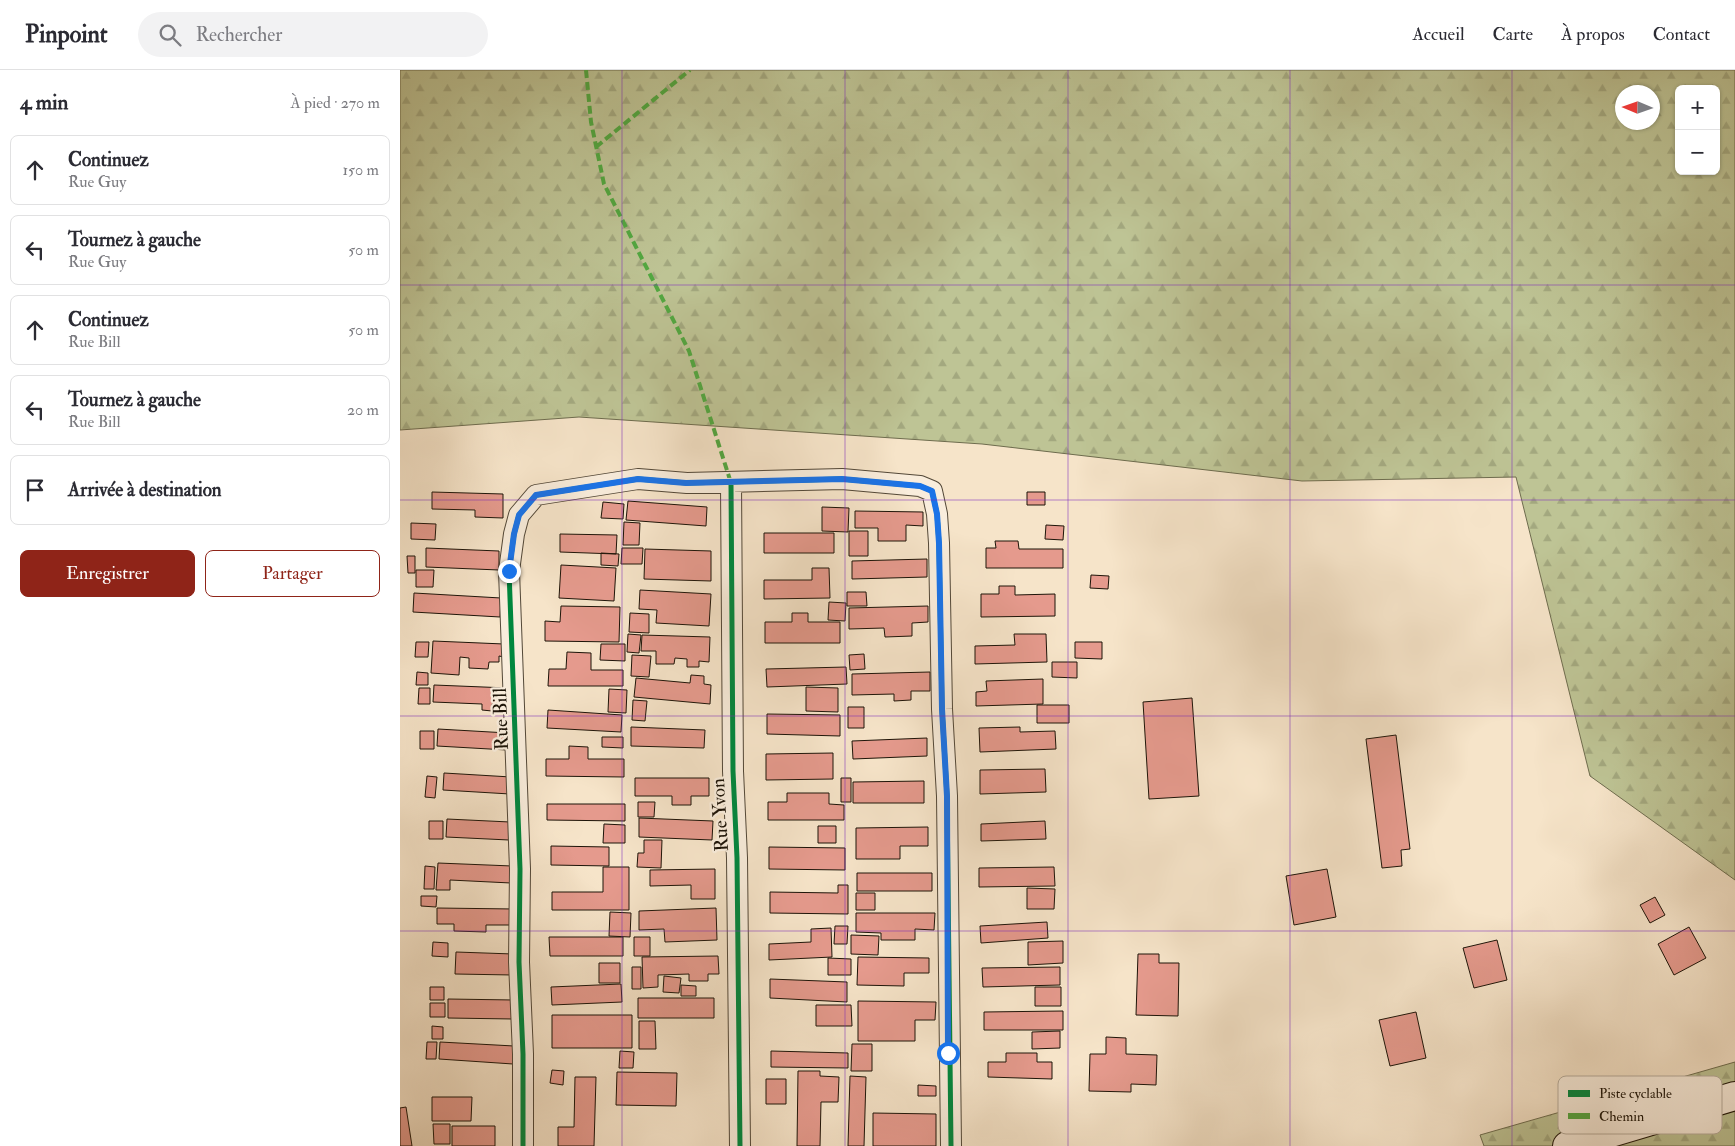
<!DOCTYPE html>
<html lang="fr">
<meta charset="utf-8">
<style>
body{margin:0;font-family:"IM FELL Double Pica",serif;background:#f2f2f3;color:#2b2b33}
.controls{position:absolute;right:15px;top:15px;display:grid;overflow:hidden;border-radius:8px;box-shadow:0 1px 4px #0004}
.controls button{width:45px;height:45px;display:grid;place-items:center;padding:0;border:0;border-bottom:1px solid #e1e1e2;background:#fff;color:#2b2b33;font:25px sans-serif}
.compass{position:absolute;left:1215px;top:15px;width:45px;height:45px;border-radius:50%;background:#fff;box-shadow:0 1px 4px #0004;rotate:272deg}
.stop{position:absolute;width:15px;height:15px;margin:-11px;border:4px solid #1a73e8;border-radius:50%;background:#fff}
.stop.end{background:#1a73e8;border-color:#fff;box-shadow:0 1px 5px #0008}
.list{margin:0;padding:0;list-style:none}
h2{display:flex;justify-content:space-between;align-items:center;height:65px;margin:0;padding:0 20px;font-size:21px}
h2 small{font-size:16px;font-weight:400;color:#7c7c81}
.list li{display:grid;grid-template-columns:32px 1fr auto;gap:15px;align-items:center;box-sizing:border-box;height:70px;margin:0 10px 10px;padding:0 10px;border:1px solid #e1e1e2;border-radius:8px}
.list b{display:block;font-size:19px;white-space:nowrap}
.list p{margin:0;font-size:16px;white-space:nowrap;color:#7c7c81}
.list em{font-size:16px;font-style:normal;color:#7c7c81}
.actions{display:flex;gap:10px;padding:15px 20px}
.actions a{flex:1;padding:11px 0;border:1px solid #8f2418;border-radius:8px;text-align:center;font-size:18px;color:#8f2418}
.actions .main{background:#8f2418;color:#fff}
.icon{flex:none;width:28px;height:28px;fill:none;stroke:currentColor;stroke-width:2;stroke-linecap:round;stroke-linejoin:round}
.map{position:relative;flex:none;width:1335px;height:1076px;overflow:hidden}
header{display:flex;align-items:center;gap:30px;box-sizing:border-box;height:70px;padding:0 25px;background:#fff;border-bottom:1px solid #e1e1e2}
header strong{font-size:24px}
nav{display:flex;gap:28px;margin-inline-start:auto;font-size:18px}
.search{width:350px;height:45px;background:#f2f2f3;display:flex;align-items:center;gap:12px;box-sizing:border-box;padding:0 18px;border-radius:28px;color:#7c7c81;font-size:19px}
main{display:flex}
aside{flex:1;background:#fff}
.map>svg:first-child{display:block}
.forest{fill:url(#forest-firs);stroke:#6e6c4e;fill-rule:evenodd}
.building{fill:#e59a8d;stroke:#1d1408}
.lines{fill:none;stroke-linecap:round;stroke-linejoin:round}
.street-casing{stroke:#534838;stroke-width:22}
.secondary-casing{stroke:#1d1408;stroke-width:30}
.street{stroke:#f9eddc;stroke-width:20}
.secondary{stroke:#f9eddc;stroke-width:28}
.quiet{stroke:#52a841;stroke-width:4;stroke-dasharray:8 4;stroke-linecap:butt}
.cycleway-casing{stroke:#f9eddc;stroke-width:8}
.cycleway{stroke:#00873e;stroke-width:5}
.route{stroke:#1a73e8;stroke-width:6}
.grid{fill:none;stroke:#7b2cbf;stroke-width:1;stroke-opacity:0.55}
.labels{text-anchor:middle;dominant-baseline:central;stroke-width:4.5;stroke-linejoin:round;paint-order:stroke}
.street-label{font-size:19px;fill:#1d1408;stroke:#f9eddc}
.key{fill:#f9eddc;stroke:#b7ac9c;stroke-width:1}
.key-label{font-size:14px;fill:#1d1408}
</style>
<header>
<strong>Pinpoint</strong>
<div class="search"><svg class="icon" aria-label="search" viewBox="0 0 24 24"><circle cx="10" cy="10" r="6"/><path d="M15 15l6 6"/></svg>Rechercher</div>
<nav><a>Accueil</a><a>Carte</a><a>À propos</a><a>Contact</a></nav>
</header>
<main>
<aside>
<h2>4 min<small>À pied · 270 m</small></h2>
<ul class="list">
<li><svg class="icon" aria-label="ahead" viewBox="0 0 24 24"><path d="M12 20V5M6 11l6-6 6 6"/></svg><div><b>Continuez</b><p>Rue Guy</p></div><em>150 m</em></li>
<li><svg class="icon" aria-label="left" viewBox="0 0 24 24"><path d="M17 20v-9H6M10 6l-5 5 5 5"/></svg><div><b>Tournez à gauche</b><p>Rue Guy</p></div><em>50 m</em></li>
<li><svg class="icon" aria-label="ahead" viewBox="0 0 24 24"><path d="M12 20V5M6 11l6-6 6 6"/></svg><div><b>Continuez</b><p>Rue Bill</p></div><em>50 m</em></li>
<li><svg class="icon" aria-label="left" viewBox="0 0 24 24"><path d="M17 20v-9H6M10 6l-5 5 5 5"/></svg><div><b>Tournez à gauche</b><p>Rue Bill</p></div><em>20 m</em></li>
<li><svg class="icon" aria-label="arrive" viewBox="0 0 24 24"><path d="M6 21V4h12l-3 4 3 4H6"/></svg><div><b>Arrivée à destination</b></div></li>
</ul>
<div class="actions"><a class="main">Enregistrer</a><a>Partager</a></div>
</aside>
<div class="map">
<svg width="1335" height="1076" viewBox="0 0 1335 1076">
<defs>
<pattern id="forest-firs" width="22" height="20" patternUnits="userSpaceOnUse" patternTransform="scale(1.25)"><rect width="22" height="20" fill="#bec495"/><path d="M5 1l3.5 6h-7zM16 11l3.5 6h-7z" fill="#a3a87f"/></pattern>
</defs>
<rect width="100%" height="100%" fill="#f6e4c9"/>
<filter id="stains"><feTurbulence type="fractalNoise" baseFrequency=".004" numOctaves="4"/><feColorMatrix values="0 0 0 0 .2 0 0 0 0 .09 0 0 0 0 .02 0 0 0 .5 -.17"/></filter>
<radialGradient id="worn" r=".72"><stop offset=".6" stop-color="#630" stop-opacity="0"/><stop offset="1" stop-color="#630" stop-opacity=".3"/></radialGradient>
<path class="forest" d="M0,0H1335V810L1190,706L1116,407L902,411L582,374L179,347L0,360ZM1279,19H1316V101H1279ZM1222,22H1252V52H1222Z
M1335,992V1076H1084L1080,1065Z"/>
<path class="building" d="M32,422L103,424V448L75,447V440L32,439Z
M627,422H645V435H627Z
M228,431L307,437L306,456L226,450Z
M203,432L224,434L223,449L201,448Z
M422,437L449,438L448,462L422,461Z
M455,441L523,442V456L506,455V471H478V458H455Z
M224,452L240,453L239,475H223Z
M11,453L36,454L35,470L11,469Z
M646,455L664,456L663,470L645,469Z
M449,461H468V486H449Z
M364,463H434V483H364Z
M160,464L217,465L216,484L160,482Z
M595,471H618L619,479H663V498H586V478H596Z
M26,478L99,481V500L26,497Z
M222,478H243L242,494H221Z
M245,479L311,481V511L244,509Z
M201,483L219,484L218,496L201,495Z
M7,486H15V503H8Z
M527,489V507L452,509V491Z
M161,495L216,498L214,531L159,528Z
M412,498H429L430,528L364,529V510H412Z
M16,500H34L33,517H16Z
M691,505L709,506L708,519L690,518Z
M599,516H615V525L655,524V546L581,547V524H599Z
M240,520L311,524L309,556L256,553L257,540L239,539Z
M447,522H466L467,536H447Z
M14,523L101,528L100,547L13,542Z
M429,532L446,533L445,551L428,550Z
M161,536L220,537L219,572L145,571V551L160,552Z
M528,536V552L512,553V566L485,567L484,558L449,559V538Z
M230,543L249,544V563L229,562Z
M392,543H408V552H440V573H365V552H392Z
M228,564L241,565L239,583L227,582Z
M614,564H646L647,592L575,594V576L615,575Z
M242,565L310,567L309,592L299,591V597H287V589L275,588L274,594H256V581H241Z
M33,571L104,574V587L99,586V592H89L88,599L69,598V588L60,587L59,605L31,603Z
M16,572H29L28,587H15Z
M675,572H702V589L675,588Z
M201,574H225V591L200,590Z
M167,582L191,583V600H223V616H148L149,599H166Z
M464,584L465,599L450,600L449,585Z
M232,585L251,586L249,607L231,606Z
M652,592H677V608L652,607Z
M446,597L447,614L367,617L366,599Z
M17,602L28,603V615H16Z
M530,602V621H511V630L494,631V624L452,625V604Z
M291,605L304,606V614L311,615L310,634L234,627L236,608L290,613Z
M643,609V634L576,636V622L587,621L586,611Z
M34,615L108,618L107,635L92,634V641L82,640V634L33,632Z
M406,617L438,618V642L406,641Z
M19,618H30V634H18Z
M209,619L227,620L226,643L208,642Z
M792,628L799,726L749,729L743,632Z
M233,630L247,631L245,651L232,650Z
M637,635H669V653H637Z
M448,637H464V658H448Z
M148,640L222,645L221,662L147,658Z
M367,644L440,645V666L367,664Z
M231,657L305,660L304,678L231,676Z
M620,657V662L655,661L656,679L580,682L579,658Z
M38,659L108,663L107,680L37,676Z
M20,661H34V679H20Z
M996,665L1010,779L1001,780L1002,796L982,798L966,669Z
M202,667H223V678L202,677Z
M527,668V686L453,689L452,671Z
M169,676L188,677V689H224V707L146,706V689H169Z
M433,683V709L366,710V684Z
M645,699L646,722L580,724V700Z
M44,703L111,707L110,724L43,720Z
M27,706L37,707L35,728L25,727Z
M235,708H309V726H291V735H272V726H235Z
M441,708H451V732H441Z
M524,711V733H453V712Z
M387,723H429V734L444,735V750H368V732H387Z
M238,732H255L254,747H238Z
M147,734H225V751L147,750Z
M239,748L313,751L312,770L239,767Z
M47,749L110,752L109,770L46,767Z
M29,751H43V769H29Z
M645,751L646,769L581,771V754Z
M204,754L225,755V773H203Z
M418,756H436V773H418Z
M528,757V776H500V789H456V758Z
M244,770H262L261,798L237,797L238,783H244Z
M151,776L209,777V796L151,795Z
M369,777L445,778V800L369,799Z
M38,793L112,796L111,813L50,810V820H36Z
M25,796L35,797L34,819H24Z
M203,797H229V840H152V822H203Z
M654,797L655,816L579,817V798Z
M315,799V829H291V815L250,816V800Z
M927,799L936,847L894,855L886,806Z
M457,803H532V821H457Z
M438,815H448V844L370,843V822L438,823Z
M627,818L655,819L654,839H627Z
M456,823H475V840H456Z
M21,826H37L36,837L21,836Z
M1255,827L1265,845L1250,853L1240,835Z
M37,838L114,839V855H86V862L54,861V854H37Z
M316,838L317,870L265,872L264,859L239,860V841Z
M210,842L231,843L230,867L209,866Z
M456,843H535L534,860L515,859V870H481V863L456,862Z
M647,852L648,868L581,873L580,856Z
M435,856H448L447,874H434Z
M1289,857L1306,888L1274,905L1258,874Z
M431,858L432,887L369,890V874L411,872V859Z
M451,865L479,866L478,885L451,884Z
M149,867H223V886H150Z
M234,867H250V886H234Z
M1097,870L1107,910L1074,918L1063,878Z
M663,871V893L628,895V872Z
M33,872L48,873V887L32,886Z
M56,882L113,884L112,905L55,904Z
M738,884H759V893H779L778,946L736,945Z
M318,886L319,904H308V911H289V904L258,905V917L243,918L242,887Z
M458,887L529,888V903H504V916L457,915Z
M428,888L451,889V905H428Z
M199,893H220V913H199Z
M232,897H241V919H232Z
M660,897V915L583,917L582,898Z
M264,906L281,908L279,923L263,922Z
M370,909L447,912V932L370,928Z
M221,914L222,932L152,935L151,917Z
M281,915L296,916V926H281Z
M30,917H44V930H30Z
M635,917H661V936H635Z
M238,928H314V948H238Z
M48,929L114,930L113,949L48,948Z
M458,931L536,932L535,950H515V971H458Z
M30,933H45V947H30Z
M416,935H451L452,956H416Z
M663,941V960H584V942Z
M1016,942L1026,988L990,996L979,950Z
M152,945H232V978H152Z
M239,951H255L256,979H239Z
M32,956L43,957V969H32Z
M660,961V978L632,979V962Z
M706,967L726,968V984L757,985L756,1015L731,1014V1022L689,1021L690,984H706Z
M27,972H37L36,989H26Z
M40,972L114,976L113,994L39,989Z
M452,974H472V1001H451Z
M220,981L234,982L233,998H219Z
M371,981L448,983V998L371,997Z
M606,983H637V992H652V1009L588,1007V992H606Z
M152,1000L164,1001L163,1015L150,1013Z
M398,1001H420V1006L439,1007L438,1032H421L420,1076H397Z
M217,1002L277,1003L276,1036L216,1035Z
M450,1006L466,1007L464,1076H448Z
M175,1007H196L194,1076H158V1057H174Z
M366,1009H386V1034H366Z
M518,1015L536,1016V1026H518Z
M32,1027H72L71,1051H32Z
M6,1037L12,1076H0V1038Z
M473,1043L536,1044V1076H473Z
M33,1054H50V1074H34Z
M52,1056H95V1076H52Z"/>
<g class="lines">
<g class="street-casing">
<path id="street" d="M331,413L333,701L337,788L340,1076
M123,1076V984L119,892L120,799L109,501L114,464L119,445L136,425L238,409L287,413L442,409L520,416L532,421L537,444L539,473L542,639L547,726L551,1076"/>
</g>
<g class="secondary-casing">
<path id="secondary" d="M1167,1076L1335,1026"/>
</g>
<use href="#street" class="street"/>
<use href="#secondary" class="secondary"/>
<path class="quiet" d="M186,0L191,52L204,114L289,281L331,413
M196,77L290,0"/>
<g class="cycleway-casing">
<path id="cycleway" d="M331,413L333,701L337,788L340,1076
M123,1076V984L119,892L120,799L109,501L114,464L119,445L136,425L238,409L287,413L442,409L520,416L532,421L537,444L539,473L542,639L547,726L551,1076"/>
</g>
<use href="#cycleway" class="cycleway"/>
</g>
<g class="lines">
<path class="route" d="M109,501L114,464L119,445L136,425L238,409L286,413L442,409L520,416L532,421L537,444L539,473L542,639L547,726L548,983"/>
</g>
<path class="grid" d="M222,0V1076M445,0V1076M668,0V1076M890,0V1076M1112,0V1076M0,215H1335M0,430H1335M0,646H1335M0,861H1335"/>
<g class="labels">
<g class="street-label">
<text transform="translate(101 649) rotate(-92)">Rue Bill</text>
<text transform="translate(320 745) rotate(-93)">Rue Yvon</text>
</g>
</g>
<rect x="1158" y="1006" width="164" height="58" rx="8" class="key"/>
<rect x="1168" y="1020" width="22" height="7" fill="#00873e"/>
<rect x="1168" y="1043" width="22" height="6" fill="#52a841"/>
<g class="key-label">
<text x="1199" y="1028">Piste cyclable</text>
<text x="1199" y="1051">Chemin</text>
</g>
<rect width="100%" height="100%" filter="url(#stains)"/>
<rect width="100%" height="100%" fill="url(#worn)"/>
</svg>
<div class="controls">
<button>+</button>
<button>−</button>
</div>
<svg class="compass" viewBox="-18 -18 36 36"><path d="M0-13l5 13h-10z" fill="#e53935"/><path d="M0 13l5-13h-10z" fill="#7c7c81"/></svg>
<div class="stop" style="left:548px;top:983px"></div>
<div class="stop end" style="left:109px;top:501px"></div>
</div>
</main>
